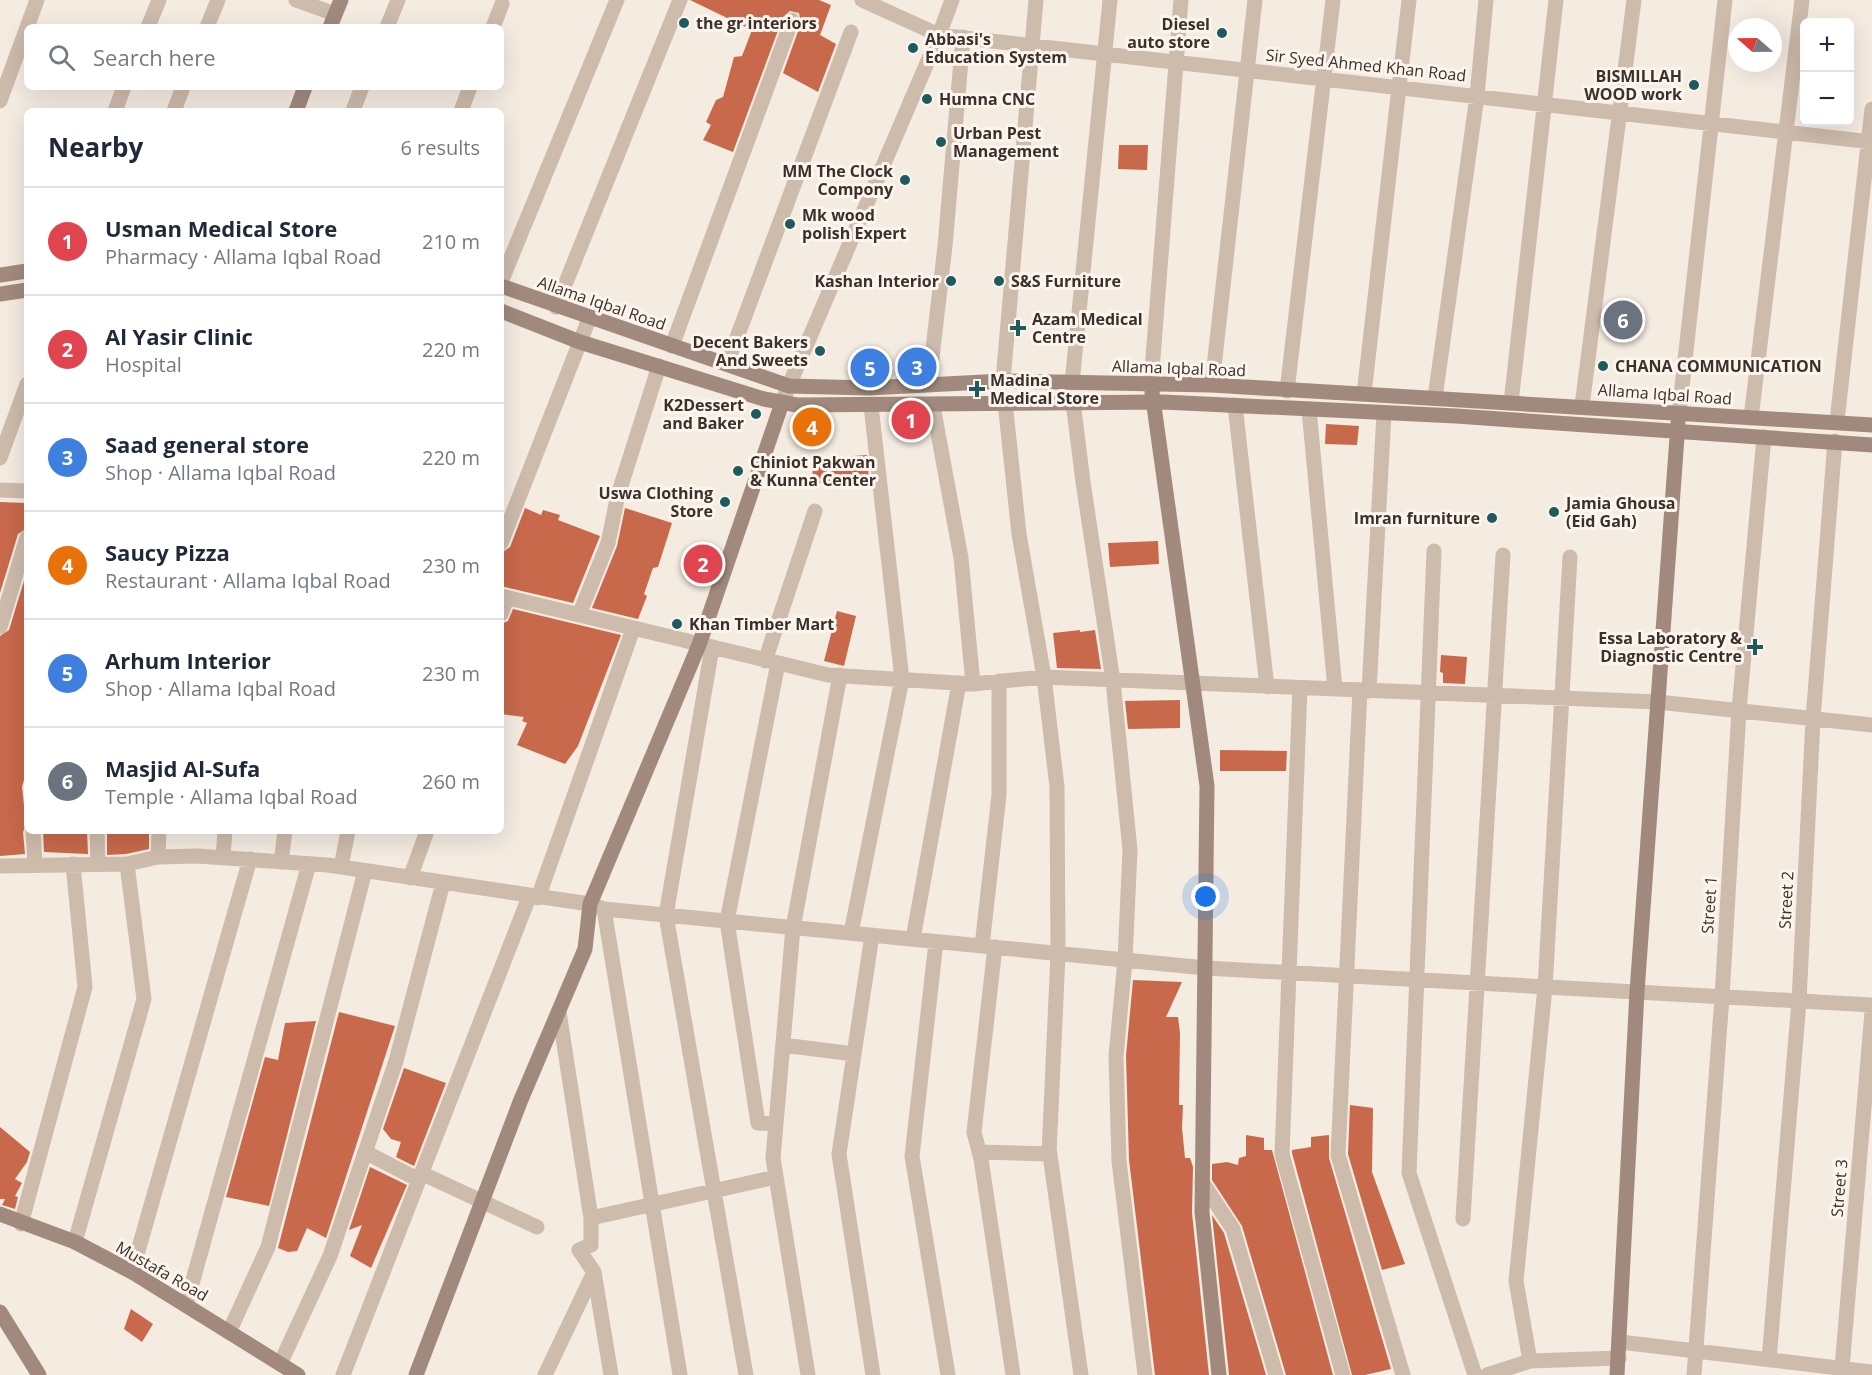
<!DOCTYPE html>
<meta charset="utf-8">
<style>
body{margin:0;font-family:"Open Sans",sans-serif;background:#f6f6f7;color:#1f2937}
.controls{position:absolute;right:18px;top:18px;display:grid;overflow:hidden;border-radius:9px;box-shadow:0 6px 24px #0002}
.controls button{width:54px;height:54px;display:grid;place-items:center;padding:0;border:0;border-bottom:2px solid #e0e1e3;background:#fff;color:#1f2937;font:30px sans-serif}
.compass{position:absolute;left:1728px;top:18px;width:54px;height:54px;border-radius:50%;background:#fff;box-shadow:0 6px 24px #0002;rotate:290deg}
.you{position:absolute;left:1206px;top:897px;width:21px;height:21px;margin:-15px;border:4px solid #fff;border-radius:50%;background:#1a73e8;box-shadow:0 0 0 9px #1a73e833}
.badge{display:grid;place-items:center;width:39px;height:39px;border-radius:50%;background:#1f5a5e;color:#fff;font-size:20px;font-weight:700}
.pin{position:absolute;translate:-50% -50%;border:3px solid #fff;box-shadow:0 2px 6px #0006}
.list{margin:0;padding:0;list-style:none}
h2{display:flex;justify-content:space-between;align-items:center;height:78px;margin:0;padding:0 24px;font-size:26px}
h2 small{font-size:20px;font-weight:400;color:#747a83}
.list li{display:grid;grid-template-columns:39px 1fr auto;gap:18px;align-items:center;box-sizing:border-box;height:108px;padding:0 24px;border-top:2px solid #e0e1e3}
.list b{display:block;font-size:22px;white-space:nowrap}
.list p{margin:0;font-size:20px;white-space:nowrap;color:#747a83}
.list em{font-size:20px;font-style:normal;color:#747a83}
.icon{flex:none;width:33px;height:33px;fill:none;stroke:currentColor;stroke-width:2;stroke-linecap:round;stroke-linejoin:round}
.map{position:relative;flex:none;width:1872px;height:1375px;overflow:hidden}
.search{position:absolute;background:#fff;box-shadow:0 6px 24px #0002;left:24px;top:24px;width:480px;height:66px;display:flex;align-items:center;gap:15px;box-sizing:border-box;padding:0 21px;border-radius:9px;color:#747a83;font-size:22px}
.panel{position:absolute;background:#fff;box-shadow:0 6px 24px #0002;left:24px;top:108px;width:480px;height:726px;border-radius:9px}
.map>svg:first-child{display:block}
.building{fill:#c8694b}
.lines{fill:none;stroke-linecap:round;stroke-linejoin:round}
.street{stroke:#cdbbac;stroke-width:15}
.secondary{stroke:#a18a7d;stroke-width:15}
.poi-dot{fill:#1f5a5e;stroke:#fbf5ee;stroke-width:2}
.labels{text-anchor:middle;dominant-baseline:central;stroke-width:6;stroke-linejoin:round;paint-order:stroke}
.poi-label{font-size:16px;font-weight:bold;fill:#3b302b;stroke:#fbf5ee;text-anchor:start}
.street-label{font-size:16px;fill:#3b302b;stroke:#fbf5ee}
</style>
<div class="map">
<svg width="1872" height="1375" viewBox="0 0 1872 1375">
<rect width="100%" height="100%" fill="#f4ebe1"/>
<path class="building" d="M690,0H819L831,5L820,35L836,44L818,92L783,73L801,23L799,13L790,11L783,17L733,152L703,140L711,125L706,122L716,100L723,97L734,57L742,56L752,30Z
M1119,145H1148L1147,170L1118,169Z
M1326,424L1359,426L1357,445L1325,444Z
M867,455L869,479L813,484L812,459Z
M0,502L27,503V528L18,534L0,593Z
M525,508L541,515L543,510L560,515L558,520L600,536L573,603L501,586V553L510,547Z
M625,508L672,523L658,567L653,568L644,594L647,596L638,619L592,608L617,546Z
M1158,541L1159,564L1110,567L1108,543Z
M27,571V769L22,787L26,824L23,832L25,854L0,856V636L9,630Z
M513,609L621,635L578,746L565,764L517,745L527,723L522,721L524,717L501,714V624L508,621Z
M837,611L856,616L844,666L824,661Z
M1080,630V632L1095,630L1101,669L1057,668L1053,633Z
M1441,655L1467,657L1465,684L1443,683V673L1440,672Z
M1180,700V728L1128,729L1125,701Z
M1220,750L1287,751L1286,771H1220Z
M43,831H87L88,854L44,852Z
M107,831H149V849L126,854L107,855Z
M1133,980L1182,982L1166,1017H1178L1180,1033L1179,1105H1183L1182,1128L1185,1158H1190L1193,1167L1192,1213L1209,1375H1155L1129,1160L1126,1056Z
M339,1012L395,1026L326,1238L307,1228L297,1251L288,1252L278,1248Z
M316,1021L269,1206L226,1197L265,1057L278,1060L285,1023Z
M404,1068L446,1083L414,1166L396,1157L401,1142L391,1139L383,1129Z
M1350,1105L1373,1108L1372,1172L1405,1264L1382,1270L1348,1154Z
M0,1127L30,1152L27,1162L15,1179L22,1183L15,1196L18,1197L15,1209L2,1205L5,1199H0Z
M1246,1135L1264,1138V1150H1272L1333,1375H1286L1242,1226L1212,1180V1164L1227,1162L1238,1165L1239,1158L1246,1156Z
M1329,1135V1158L1391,1369L1365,1375H1352L1292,1153V1150L1311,1147V1137Z
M370,1167L407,1185L371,1268L350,1256L362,1225L349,1230Z
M1212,1215L1224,1233L1266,1375H1229Z
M131,1309L153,1324L142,1342L124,1329Z"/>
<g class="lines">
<path class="street" d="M296,0L335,14
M862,0L939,35L1872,142
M148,27L159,0
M207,27L218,0
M387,27L398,0
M493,27L502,4
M0,101L37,0
M354,108L362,87
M115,111L124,87
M174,111L183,87
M461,111L470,87
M501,282L617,0
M556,307L680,0
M672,346L792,20
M727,364L851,32
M1003,381L1036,0
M929,383L945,246L963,37
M1072,383L1110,0
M1151,383L1181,0
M1212,385L1255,0
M1287,391L1333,0
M1364,394L1409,0
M785,395L939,35L952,0
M1435,398L1477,96L1486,0
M1073,402L1083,482L1113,681L1130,850L1125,960L1116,1056L1119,1161L1145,1375
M1511,403L1556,0
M1235,405L1267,687
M933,406L961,558L973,684
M1582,406L1634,0
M1309,409L1335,689
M1679,414L1725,0
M1751,418L1802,0
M1837,421L1872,109
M0,458L27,384
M0,490L27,491
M501,543L589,319
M1434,551L1409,1173L1475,1375
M501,596L828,675L973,684L1044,677L1658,702L1872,725
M501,614L507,598
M579,615L608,543L618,495L659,366
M0,627L27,537
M712,648L666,915L746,1375
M765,661L815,511
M1300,688L1282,1154L1343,1375
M1360,690L1338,1155L1403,1375
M1369,691L1384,413
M33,831L35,864
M97,831L98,863
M158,857L159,831
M223,857L225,831
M281,862L285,831
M0,866L127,864L158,857L197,856L328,865L590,904L604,909L1206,968L1872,1005
M341,867L348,831
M410,878L427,831
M538,898L633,629
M604,909L680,1375
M851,933L902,679L871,406
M872,935L839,1154L873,1375
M913,939L959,683
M936,942L912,1156L948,1375
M982,946L999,795V681
M995,947L974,1132L981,1159L1013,1375
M559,1012L591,1218V1245L579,1250L594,1272L611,1375
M783,1045L854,1054
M776,1124L758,1123L727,921L778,663
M1049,1148L1081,1375
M365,1152L419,1180
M979,1152L1049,1154L1058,954L1057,787L1044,677L1019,534L1005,402
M421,1173L537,1227
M1202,1182L1233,1229L1276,1375
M591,1218L776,1177
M1463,1219L1503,555
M21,1224L85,987L73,864
M75,1242L144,999L127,864
M132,1272L250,859
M186,1305L309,864
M229,1332L268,1247L365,871
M1620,1342L1872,1372
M1769,1360L1799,1001L1813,719L1835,441
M1530,1361L1516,1281L1545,987L1570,557
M280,1364L330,1256L396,1061L443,883
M1842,1368L1872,1012
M343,1375L529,897
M545,1375L594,1272
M808,1375L773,1158L793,928L840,675
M1487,1375L1530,1361L1619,1358
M1694,1375L1722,997L1739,710L1764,437"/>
<path class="secondary" d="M330,27L341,0
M296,111L305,87
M0,275L27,271
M501,286L789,386L869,388L1003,381L1212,385L1872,425
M0,294L27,290
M501,311L580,342L764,399L797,405L1163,402L1456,416L1872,445
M1152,392L1207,786L1202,1212L1219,1375
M0,1214L75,1242L132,1272L298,1375
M0,1312L39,1375
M416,1375L520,1102L585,949L590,904L699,645L782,403
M1617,1375L1637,992L1678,423"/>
</g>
<g class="poi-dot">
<circle cx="684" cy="23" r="6"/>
<circle cx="1222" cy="33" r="6"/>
<circle cx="913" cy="48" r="6"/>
<circle cx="1694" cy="85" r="6"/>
<circle cx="927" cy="99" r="6"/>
<circle cx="941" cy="142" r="6"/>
<circle cx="905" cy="180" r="6"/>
<circle cx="790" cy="224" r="6"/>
<circle cx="951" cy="281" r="6"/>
<circle cx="999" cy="281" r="6"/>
<path d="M1015 319h6v6h6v6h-6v6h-6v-6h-6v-6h6z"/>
<circle cx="820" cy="351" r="6"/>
<circle cx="1603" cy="366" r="6"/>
<path d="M974 380h6v6h6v6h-6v6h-6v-6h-6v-6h6z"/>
<circle cx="756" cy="414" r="6"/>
<circle cx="738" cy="471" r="6"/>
<circle cx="725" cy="502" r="6"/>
<circle cx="1554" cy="512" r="6"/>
<circle cx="1492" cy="518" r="6"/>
<circle cx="677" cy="624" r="6"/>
<path d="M1752 638h6v6h6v6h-6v6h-6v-6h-6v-6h6z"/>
</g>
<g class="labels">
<g class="poi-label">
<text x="696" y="23">the gr interiors</text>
<text x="1210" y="24" text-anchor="end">Diesel<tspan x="1210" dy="18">auto store</tspan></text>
<text x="925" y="39">Abbasi's<tspan x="925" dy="18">Education System</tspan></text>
<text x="1682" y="76" text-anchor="end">BISMILLAH<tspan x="1682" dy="18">WOOD work</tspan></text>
<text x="939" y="99">Humna CNC</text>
<text x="953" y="133">Urban Pest<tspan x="953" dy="18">Management</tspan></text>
<text x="893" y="171" text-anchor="end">MM The Clock<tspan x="893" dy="18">Compony</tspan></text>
<text x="802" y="215">Mk wood<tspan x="802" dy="18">polish Expert</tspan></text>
<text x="939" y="281" text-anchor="end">Kashan Interior</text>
<text x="1011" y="281">S&amp;S Furniture</text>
<text x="1032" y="319">Azam Medical<tspan x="1032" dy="18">Centre</tspan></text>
<text x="808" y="342" text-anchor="end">Decent Bakers<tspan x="808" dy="18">And Sweets</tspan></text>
<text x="1615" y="366">CHANA COMMUNICATION</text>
<text x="990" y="380">Madina<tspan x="990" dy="18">Medical Store</tspan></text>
<text x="744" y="405" text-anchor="end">K2Dessert<tspan x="744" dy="18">and Baker</tspan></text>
<text x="750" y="462">Chiniot Pakwan<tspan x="750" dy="18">&amp; Kunna Center</tspan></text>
<text x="713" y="493" text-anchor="end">Uswa Clothing<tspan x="713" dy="18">Store</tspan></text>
<text x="1566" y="503">Jamia Ghousa<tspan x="1566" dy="18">(Eid Gah)</tspan></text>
<text x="1480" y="518" text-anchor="end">Imran furniture</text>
<text x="689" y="624">Khan Timber Mart</text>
<text x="1742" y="638" text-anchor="end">Essa Laboratory &amp;<tspan x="1742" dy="18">Diagnostic Centre</tspan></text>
</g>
<g class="street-label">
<text transform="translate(1366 65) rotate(6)">Sir Syed Ahmed Khan Road</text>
<text transform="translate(602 303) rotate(19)">Allama Iqbal Road</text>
<text transform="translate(1179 368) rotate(2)">Allama Iqbal Road</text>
<text transform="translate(1665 394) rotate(4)">Allama Iqbal Road</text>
<text transform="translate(1786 900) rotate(-87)">Street 2</text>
<text transform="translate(1709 905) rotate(-86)">Street 1</text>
<text transform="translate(1839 1188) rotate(-85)">Street 3</text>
<text transform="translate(162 1271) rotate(30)">Mustafa Road</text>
</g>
</g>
</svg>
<div class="controls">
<button>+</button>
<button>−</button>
</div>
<svg class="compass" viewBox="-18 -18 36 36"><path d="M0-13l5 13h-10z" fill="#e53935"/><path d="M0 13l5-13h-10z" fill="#747a83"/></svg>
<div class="you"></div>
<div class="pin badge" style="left:911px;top:420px;background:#e0444e">1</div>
<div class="pin badge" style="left:703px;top:564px;background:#e0444e">2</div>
<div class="pin badge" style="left:917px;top:367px;background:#3f7fe0">3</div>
<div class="pin badge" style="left:812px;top:427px;background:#e8710a">4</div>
<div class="pin badge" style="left:870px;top:368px;background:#3f7fe0">5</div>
<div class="pin badge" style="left:1623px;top:320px;background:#6b7280">6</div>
<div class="search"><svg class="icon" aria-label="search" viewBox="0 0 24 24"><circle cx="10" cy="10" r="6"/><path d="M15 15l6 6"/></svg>Search here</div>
<section class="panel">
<h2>Nearby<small>6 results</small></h2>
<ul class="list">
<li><span class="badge" style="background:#e0444e">1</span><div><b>Usman Medical Store</b><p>Pharmacy · Allama Iqbal Road</p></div><em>210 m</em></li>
<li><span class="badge" style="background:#e0444e">2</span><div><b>Al Yasir Clinic</b><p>Hospital</p></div><em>220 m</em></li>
<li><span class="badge" style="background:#3f7fe0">3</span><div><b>Saad general store</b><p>Shop · Allama Iqbal Road</p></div><em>220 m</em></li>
<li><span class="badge" style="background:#e8710a">4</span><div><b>Saucy Pizza</b><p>Restaurant · Allama Iqbal Road</p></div><em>230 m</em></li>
<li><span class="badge" style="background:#3f7fe0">5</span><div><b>Arhum Interior</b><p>Shop · Allama Iqbal Road</p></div><em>230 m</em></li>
<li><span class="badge" style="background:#6b7280">6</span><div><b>Masjid Al-Sufa</b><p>Temple · Allama Iqbal Road</p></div><em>260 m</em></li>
</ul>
</section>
</div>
